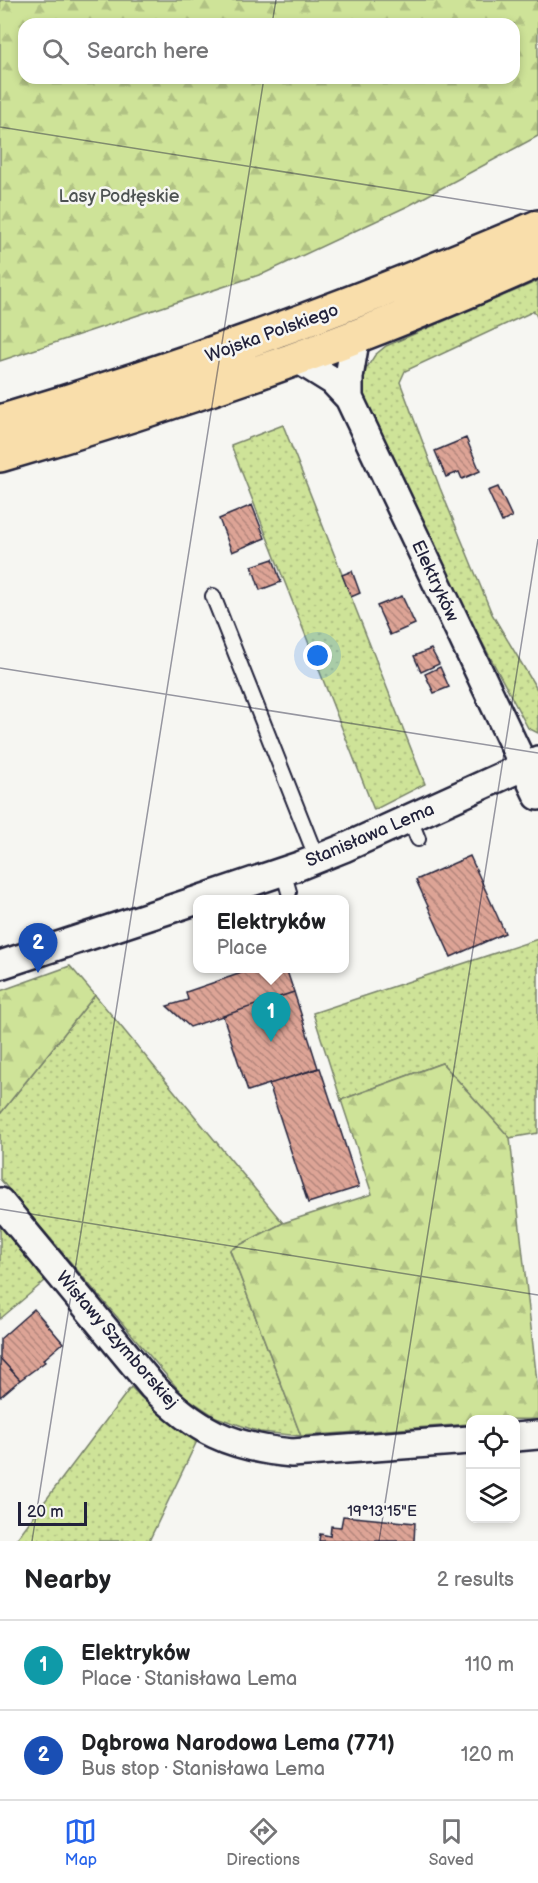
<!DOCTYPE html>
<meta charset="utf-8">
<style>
body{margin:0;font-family:"Balsamiq Sans",sans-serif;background:#f2f2f2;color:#202124}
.controls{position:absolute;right:18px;bottom:18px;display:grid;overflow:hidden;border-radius:12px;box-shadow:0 3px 9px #0003}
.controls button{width:54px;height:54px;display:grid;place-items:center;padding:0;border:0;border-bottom:2px solid #e0e0e0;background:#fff;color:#202124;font:30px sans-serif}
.scale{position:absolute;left:18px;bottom:15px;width:69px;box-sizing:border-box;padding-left:6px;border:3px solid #22223b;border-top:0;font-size:16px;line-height:21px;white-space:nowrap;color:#22223b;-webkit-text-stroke:4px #f6f6f2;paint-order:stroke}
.you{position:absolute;left:318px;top:656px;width:21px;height:21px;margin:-15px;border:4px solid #fff;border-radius:50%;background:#1a73e8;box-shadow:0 0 0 9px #1a73e833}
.badge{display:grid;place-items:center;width:39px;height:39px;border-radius:50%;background:#2563eb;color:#fff;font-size:20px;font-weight:700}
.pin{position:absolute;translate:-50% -50px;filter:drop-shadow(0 2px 3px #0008)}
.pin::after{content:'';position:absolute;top:32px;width:21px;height:18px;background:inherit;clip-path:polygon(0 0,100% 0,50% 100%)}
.popup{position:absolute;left:193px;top:895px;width:156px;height:78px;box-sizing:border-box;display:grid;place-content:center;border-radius:12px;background:#fff;filter:drop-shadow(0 2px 4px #0005);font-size:20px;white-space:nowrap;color:#757577}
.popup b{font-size:22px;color:#202124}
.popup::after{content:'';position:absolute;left:50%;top:100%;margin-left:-12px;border:12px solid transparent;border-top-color:#fff}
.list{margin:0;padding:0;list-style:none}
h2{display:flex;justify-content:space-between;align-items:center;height:78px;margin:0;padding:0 24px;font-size:26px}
h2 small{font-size:20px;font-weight:400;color:#757577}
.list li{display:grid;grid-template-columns:39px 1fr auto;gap:18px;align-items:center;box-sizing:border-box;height:90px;padding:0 24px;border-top:2px solid #e0e0e0}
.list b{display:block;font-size:22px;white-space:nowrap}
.list p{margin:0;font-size:20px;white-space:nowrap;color:#757577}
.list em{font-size:20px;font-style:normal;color:#757577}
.icon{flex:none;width:33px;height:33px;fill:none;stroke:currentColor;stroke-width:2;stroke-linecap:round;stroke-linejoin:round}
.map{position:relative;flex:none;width:538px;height:1541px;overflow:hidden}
.search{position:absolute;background:#fff;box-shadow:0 3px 9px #0003;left:18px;right:18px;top:18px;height:66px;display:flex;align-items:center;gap:15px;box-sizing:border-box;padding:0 21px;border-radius:18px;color:#757577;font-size:22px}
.sheet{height:258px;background:#fff}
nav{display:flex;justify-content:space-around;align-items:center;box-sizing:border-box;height:84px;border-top:2px solid #e0e0e0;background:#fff;font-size:16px;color:#757577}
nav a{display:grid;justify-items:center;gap:3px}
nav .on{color:#2563eb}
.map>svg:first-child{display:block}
.grass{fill:url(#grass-dots);stroke:#78826a;stroke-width:1.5}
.forest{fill:url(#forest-firs);stroke:#78826a;stroke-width:1.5;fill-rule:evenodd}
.building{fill:url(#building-back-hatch);stroke:#22223b;stroke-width:1.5}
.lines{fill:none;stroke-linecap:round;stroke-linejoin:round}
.service-casing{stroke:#22223b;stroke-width:18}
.minor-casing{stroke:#22223b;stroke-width:32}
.primary-casing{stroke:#22223b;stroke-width:38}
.service{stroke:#f6f6f2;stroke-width:14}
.minor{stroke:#f6f6f2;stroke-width:27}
.primary{stroke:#f9deab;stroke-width:33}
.ticks{fill:none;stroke:#22223b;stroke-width:1.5;stroke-opacity:0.45}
.labels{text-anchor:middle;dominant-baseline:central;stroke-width:5;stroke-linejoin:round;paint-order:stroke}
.park-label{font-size:18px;fill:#4d5252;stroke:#f6f6f2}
.street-label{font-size:18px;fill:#22223b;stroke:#f6f6f2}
.ticks-label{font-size:15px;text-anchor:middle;fill:#22223b;stroke:#f6f6f2;stroke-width:5;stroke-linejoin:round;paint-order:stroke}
</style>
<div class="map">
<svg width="538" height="1541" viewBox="0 0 538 1541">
<defs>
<pattern id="grass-dots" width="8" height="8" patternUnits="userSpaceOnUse" patternTransform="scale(1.5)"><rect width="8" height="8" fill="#cee398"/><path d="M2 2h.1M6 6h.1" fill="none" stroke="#b1c284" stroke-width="1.8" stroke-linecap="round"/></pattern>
<pattern id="forest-firs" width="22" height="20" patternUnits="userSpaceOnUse" patternTransform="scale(1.5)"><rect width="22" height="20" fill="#cee398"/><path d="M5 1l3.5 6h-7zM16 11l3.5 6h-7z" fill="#b1c284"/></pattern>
<pattern id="building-back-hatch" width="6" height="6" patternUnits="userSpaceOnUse" patternTransform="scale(1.5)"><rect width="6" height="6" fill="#dda496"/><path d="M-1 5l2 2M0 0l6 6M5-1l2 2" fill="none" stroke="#b3857c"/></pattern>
</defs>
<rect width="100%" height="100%" fill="#f6f6f2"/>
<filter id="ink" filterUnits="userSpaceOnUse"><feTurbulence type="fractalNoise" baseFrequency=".0167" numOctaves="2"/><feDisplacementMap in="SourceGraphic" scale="12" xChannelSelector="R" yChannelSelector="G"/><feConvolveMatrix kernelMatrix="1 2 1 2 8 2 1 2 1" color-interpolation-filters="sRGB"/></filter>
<g filter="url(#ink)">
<path class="grass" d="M538,281V319L534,311L405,371L400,382L440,488L492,614L538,691V733L528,728L414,515L364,406L363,384L366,369L375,355L386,346Z
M283,425L425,784L374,810L231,445Z
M538,939V1133L510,1138L442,1063L341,1100L313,1013Z
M95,995L283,1223L230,1250L301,1436L260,1432L216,1417L183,1395L0,1179V1114Z
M0,1224L45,1281L0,1319Z
M131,1387L147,1403L197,1441L149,1541H15Z"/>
<path class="forest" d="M0,0H538V136L408,206L265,273L0,361ZM24,24H514V78H24Z
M70,966L95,995L0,1114V991Z
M442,1063L510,1138L538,1391V1419L470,1420V1424L301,1436L230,1250L283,1223L372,1194L341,1100Z"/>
<path class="building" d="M466,438L480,471L462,479L459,472L446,477L435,451Z
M498,487L512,517L502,522L488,491Z
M252,505L265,538L232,552L219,519Z
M273,559L281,582L260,590L252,566Z
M352,571L360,593L351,597L342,575Z
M402,596L415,624L390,635L377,606Z
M431,649L439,664L421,672L414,656Z
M440,667L449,687L434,693L425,674Z
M470,856L505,933L451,957L416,880Z
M256,968H286L294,992L190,1027L167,1006L188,1000L186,992Z
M294,992L318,1068L248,1091L223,1016Z
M320,1068L359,1187L308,1203L269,1084Z
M34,1309L63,1343L43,1360L45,1362L20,1380L0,1358V1339Z
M0,1358L20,1380L0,1397Z
M343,1516L415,1523L414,1541H319L320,1534L330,1536L331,1526L341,1527Z"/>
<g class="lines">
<g class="service-casing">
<path id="service" d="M213,596L317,859
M410,819L418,839
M283,871L289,892"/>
</g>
<g class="minor-casing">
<path id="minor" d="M296,358L333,381L349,398L538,796
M349,398V377L356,335
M198,900L299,866L344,848L538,760
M0,965L198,900
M0,1202L152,1386C196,1431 229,1447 292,1453L470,1440
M516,1437L538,1435"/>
</g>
<g class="primary-casing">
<path id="primary" d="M0,422C184,368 362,302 538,227
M0,455C183,402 365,339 538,260"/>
</g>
<use href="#service" class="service"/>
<use href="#minor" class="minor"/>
<use href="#primary" class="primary"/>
</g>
</g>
<path class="ticks" d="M272,24L276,0M0,127L538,212M0,668L538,753M0,1209L538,1295M32,1541L264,78M379,1541L538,539"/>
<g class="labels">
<g class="park-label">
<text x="119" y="196">Lasy Podłęskie</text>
</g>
<g class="street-label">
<text transform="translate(272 333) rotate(-20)">Wojska Polskiego</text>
<text transform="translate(435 581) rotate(65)">Elektryków</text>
<text transform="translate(370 835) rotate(-23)">Stanisława Lema</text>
<text transform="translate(117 1340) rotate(49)">Wisławy Szymborskiej</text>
</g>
</g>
<g class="ticks-label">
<text x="382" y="1516">19°13'15"E</text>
</g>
</svg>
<div class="controls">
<button><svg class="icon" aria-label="locate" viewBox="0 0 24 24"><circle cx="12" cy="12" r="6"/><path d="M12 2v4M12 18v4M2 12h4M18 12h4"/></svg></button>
<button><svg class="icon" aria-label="layers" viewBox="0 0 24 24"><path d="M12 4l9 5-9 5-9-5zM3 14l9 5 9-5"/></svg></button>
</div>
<div class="scale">20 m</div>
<div class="you"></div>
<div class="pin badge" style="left:271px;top:1042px;background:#0f9aa8">1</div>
<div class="popup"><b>Elektryków</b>Place</div>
<div class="pin badge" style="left:38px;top:973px;background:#1a4fb4">2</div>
<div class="search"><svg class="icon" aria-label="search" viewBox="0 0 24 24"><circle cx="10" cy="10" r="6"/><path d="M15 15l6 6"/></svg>Search here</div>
</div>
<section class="sheet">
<h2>Nearby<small>2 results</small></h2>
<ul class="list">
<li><span class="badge" style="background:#0f9aa8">1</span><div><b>Elektryków</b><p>Place · Stanisława Lema</p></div><em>110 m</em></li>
<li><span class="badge" style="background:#1a4fb4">2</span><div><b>Dąbrowa Narodowa Lema (771)</b><p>Bus stop · Stanisława Lema</p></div><em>120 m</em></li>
</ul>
</section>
<nav>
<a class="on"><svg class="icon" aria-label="map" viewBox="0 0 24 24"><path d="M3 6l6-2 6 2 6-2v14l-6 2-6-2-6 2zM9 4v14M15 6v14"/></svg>Map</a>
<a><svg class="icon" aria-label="directions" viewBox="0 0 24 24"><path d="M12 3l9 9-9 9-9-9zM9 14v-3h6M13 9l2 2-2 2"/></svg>Directions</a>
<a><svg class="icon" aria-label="saved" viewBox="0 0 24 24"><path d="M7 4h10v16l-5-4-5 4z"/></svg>Saved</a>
</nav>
